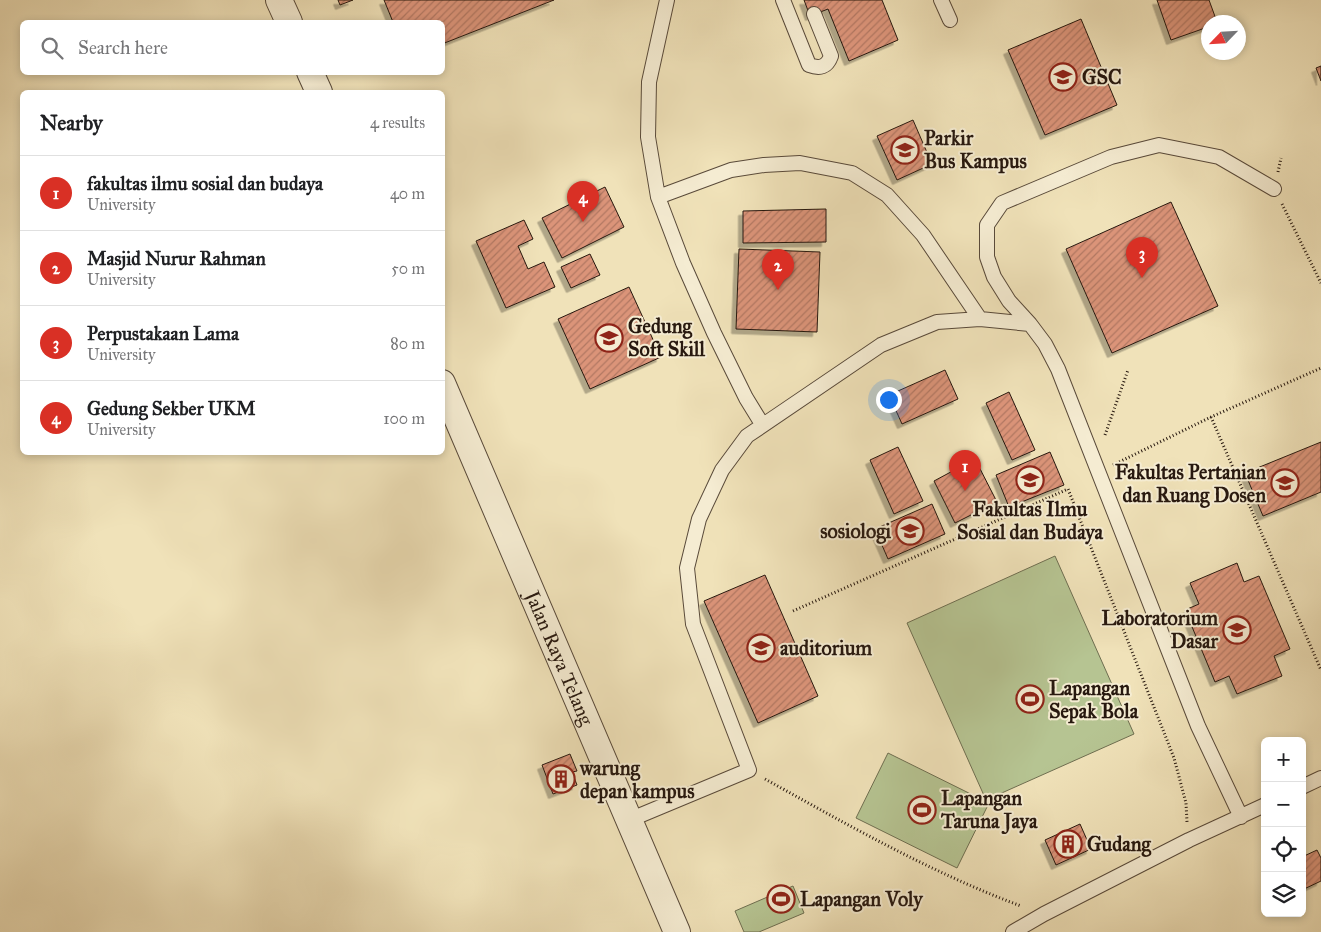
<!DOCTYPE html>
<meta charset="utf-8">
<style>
body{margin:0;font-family:"IM FELL Great Primer",serif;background:#f2f2f2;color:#202124}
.controls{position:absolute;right:15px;bottom:15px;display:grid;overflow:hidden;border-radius:8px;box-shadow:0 2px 8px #0003}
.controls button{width:45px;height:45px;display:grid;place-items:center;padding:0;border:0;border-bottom:1px solid #e0e0e0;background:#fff;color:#202124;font:25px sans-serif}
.compass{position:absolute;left:1201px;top:15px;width:45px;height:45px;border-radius:50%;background:#fff;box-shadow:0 2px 8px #0003;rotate:245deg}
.you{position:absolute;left:888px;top:399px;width:18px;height:18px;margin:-12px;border:4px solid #fff;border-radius:50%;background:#1a73e8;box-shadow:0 0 0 8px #1a73e833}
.badge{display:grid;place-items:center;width:32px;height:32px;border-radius:50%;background:#d93025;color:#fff;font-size:16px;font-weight:700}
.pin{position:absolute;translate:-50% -41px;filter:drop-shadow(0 1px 2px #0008)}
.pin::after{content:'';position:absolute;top:26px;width:18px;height:15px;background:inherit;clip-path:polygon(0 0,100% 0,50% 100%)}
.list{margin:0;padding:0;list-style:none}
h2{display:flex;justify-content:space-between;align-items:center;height:65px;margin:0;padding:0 20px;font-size:21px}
h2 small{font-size:16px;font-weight:400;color:#757577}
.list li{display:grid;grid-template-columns:32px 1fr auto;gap:15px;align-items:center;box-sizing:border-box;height:75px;padding:0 20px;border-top:1px solid #e0e0e0}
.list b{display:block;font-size:19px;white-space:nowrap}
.list p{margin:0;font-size:16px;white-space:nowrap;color:#757577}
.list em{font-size:16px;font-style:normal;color:#757577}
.icon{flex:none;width:28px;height:28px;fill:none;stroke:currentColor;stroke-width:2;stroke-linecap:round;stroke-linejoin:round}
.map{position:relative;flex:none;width:1321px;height:932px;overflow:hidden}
.search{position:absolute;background:#fff;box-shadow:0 2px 8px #0003;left:20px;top:20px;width:425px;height:55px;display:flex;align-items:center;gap:12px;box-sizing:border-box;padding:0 18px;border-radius:8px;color:#757577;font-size:19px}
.panel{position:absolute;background:#fff;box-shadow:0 2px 8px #0003;left:20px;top:90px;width:425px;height:365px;border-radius:8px}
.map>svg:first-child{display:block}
.green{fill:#b6c492;stroke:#6e6e50}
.building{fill:url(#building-hatch);stroke:#27180f;filter:url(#shadow)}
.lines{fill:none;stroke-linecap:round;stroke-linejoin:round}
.lane-casing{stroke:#594a3a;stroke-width:16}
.street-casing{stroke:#594a3a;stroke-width:28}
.path{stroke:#27180f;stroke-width:3;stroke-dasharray:1 2.5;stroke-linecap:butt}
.lane{stroke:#f5ecd2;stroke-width:14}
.street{stroke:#f5ecd2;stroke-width:26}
.labels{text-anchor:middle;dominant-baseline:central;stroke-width:4;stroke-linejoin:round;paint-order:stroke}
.poi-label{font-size:20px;font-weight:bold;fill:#27180f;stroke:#f5ecd2;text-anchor:start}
.street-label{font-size:20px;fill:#27180f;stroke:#f5ecd2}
</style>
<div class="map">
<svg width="1321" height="932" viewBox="0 0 1321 932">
<defs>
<pattern id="building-hatch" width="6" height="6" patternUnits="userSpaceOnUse" patternTransform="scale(1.25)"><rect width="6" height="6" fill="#db9479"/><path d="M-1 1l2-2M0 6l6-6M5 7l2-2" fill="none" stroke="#b27862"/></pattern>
<filter id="shadow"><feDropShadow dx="-4.5" dy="4.5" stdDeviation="0" flood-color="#0004"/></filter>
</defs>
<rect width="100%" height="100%" fill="#f0e2b9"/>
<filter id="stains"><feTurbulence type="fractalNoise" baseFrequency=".004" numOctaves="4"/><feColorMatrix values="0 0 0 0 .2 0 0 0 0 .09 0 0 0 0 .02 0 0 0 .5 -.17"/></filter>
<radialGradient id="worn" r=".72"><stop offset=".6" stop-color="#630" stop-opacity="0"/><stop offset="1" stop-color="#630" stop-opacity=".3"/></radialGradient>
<path class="green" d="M1055,556L1134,734L986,800L907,623Z
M888,753L989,803L957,868L856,818Z
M793,886L804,913L759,932H744L735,911Z"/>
<path class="building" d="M338,0H353L340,5Z
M384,0H554L442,44V22H393Z
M804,0H882L898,40L849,61L828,9L810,16Z
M1157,0H1209L1217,22H1208V27L1171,40Z
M1081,19L1117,105L1045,135L1008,50Z
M1321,66V81L1316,68Z
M913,120L932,164L897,180L877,136Z
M605,187L624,227L562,258L542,218Z
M1171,202L1218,306L1112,353L1066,249Z
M826,209V242L743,243V211Z
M524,220L533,239L518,246L528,269L544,262L555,287L506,308L476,241Z
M739,249L820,252L817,332L736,329Z
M590,254L600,275L571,288L561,267Z
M629,287L661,357L590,389L558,319Z
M945,370L958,399L902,424L889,395Z
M1009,392L1035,450L1012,460L986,403Z
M1321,442V492L1263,516L1245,473Z
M898,447L923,501L894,514L870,460Z
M1050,452L1064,485L1009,507L996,475Z
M975,459L997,502L955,523L934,481Z
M932,504L945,534L888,559L875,529Z
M1237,563L1244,582L1259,576L1290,649L1274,656L1282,676L1237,694L1229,676L1215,682L1185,610L1199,604L1190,583Z
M765,575L818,696L758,723L704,601Z
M570,754L577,771L572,772L577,785L553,794L542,765Z
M1080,824L1091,849L1056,865L1045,840Z
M1317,850L1321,858V881L1302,890V857Z"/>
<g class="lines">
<g class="lane-casing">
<path id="lane" d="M667,0L649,82L648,137L658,197L683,263L714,333L746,398L762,424
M783,0L809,65C820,69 827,67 831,56L814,14
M941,0L950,20
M658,197L731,170L764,165L800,163L852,173L887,195L923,235L980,319
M1030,324L1009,301L994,277L987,257V225L1002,203L1111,157L1159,145L1219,157L1274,189
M1302,787L1321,778
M629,820L749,770L693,624L687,568L699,519L722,470L747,436L881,345L937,322L980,319L1030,324L1045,344L1058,369L1198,726L1241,817
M1013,932L1044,914L1189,840L1265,805"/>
</g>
<g class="street-casing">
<g id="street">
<path d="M279,0L289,22"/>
<path d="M310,72L319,92"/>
<path id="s1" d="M442,383L677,932"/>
</g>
</g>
<path class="path" d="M1278,172L1281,158
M1282,204L1321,283
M1211,417L1321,670
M1105,435L1128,370
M1113,465L1211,417L1321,368
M793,611L1068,489L1174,758L1186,803L1187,822
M765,779C848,825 932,873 1021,906"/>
<use href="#lane" class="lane"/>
<use href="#street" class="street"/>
</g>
<defs>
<g id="university-ring" transform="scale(1.4375)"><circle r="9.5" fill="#f5ecd2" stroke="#8f2418" stroke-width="1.5"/><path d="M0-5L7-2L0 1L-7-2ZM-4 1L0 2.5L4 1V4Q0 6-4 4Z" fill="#8f2418"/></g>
<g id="stadium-ring" transform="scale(1.4375)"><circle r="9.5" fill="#f5ecd2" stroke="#8f2418" stroke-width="1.5"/><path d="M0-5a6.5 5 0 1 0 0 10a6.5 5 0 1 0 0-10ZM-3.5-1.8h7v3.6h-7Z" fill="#8f2418"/></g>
<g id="building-ring" transform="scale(1.4375)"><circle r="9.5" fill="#f5ecd2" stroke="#8f2418" stroke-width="1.5"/><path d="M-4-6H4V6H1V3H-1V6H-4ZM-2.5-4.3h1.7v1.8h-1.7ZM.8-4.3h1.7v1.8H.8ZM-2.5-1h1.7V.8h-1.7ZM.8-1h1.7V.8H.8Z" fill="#8f2418"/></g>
</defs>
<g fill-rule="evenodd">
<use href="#university-ring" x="1063" y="77"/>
<use href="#university-ring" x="905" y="150"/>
<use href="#university-ring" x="609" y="338"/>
<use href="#university-ring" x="1030" y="480"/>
<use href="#university-ring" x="1285" y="483"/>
<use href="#university-ring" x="910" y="531"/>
<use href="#university-ring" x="1237" y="630"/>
<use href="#university-ring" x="761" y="648"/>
<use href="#stadium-ring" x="1030" y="699"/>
<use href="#building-ring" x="561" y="779"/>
<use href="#stadium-ring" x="922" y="810"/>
<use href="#building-ring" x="1068" y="844"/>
<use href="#stadium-ring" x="781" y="899"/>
</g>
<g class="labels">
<g class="poi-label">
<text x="1082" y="77">GSC</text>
<text x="924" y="138">Parkir<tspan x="924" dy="23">Bus Kampus</tspan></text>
<text x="628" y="326">Gedung<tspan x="628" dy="23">Soft Skill</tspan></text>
<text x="1266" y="472" text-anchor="end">Fakultas Pertanian<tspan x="1266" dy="23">dan Ruang Dosen</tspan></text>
<text x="1030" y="509" text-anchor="middle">Fakultas Ilmu<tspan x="1030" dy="23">Sosial dan Budaya</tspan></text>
<text x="891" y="531" text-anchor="end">sosiologi</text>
<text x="1218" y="618" text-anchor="end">Laboratorium<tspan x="1218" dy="23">Dasar</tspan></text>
<text x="780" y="648">auditorium</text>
<text x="1049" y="688">Lapangan<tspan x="1049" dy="23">Sepak Bola</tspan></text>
<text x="580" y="768">warung<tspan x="580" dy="23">depan kampus</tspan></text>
<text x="941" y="798">Lapangan<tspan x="941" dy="23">Taruna Jaya</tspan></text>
<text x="1087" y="844">Gudang</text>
<text x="800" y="899">Lapangan Voly</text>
</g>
<g class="street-label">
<text stroke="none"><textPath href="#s1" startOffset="299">Jalan Raya Telang</textPath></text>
</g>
</g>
<rect width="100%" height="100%" filter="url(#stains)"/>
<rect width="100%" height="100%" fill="url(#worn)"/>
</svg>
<div class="controls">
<button>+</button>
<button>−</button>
<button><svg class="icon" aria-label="locate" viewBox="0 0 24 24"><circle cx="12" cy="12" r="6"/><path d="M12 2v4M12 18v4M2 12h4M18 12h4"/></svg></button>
<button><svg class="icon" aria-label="layers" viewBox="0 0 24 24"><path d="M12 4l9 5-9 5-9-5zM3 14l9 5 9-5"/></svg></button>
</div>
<svg class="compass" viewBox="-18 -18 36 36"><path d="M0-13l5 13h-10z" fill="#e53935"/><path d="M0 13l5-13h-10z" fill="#757577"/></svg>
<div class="you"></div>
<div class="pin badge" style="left:965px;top:491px">1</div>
<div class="pin badge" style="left:778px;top:290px">2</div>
<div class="pin badge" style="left:1142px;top:278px">3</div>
<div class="pin badge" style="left:583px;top:222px">4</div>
<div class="search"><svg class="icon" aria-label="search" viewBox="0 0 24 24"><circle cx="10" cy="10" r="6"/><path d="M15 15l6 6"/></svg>Search here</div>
<section class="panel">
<h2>Nearby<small>4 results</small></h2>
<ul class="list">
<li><span class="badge">1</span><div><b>fakultas ilmu sosial dan budaya</b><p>University</p></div><em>40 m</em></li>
<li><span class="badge">2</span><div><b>Masjid Nurur Rahman</b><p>University</p></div><em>50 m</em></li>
<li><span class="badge">3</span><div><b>Perpustakaan Lama</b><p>University</p></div><em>80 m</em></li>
<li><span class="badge">4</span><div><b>Gedung Sekber UKM</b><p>University</p></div><em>100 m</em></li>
</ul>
</section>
</div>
